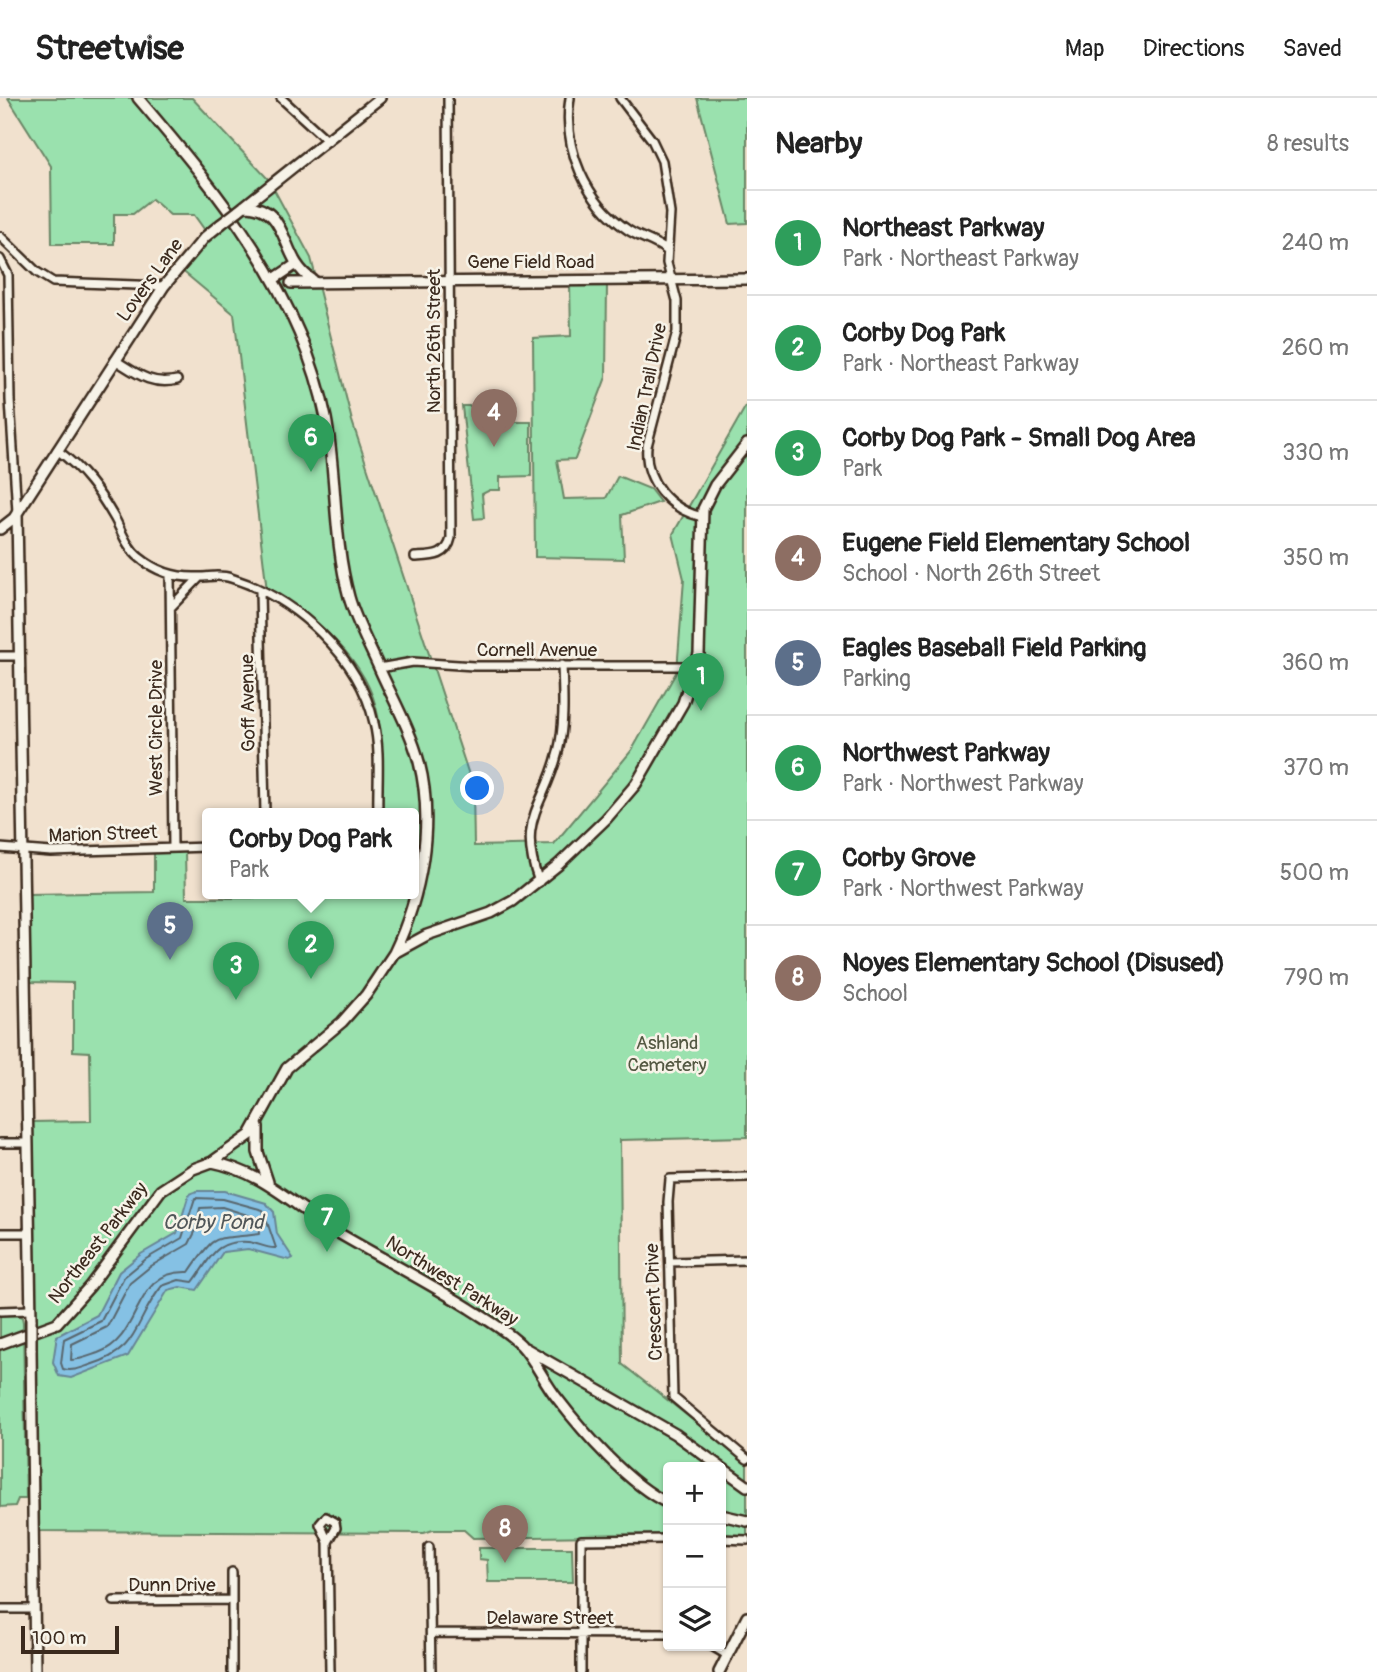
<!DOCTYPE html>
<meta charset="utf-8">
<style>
body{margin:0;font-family:Pangolin,sans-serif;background:#f6f6f6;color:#222}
.controls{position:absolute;right:21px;bottom:21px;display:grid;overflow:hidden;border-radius:7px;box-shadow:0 2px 5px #0004}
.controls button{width:63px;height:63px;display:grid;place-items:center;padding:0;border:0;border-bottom:2px solid #e0e0e0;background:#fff;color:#222;font:35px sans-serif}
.scale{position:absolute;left:21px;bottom:18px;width:98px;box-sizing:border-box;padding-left:7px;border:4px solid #3b2a1e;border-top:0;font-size:19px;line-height:24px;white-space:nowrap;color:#3b2a1e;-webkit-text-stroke:5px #f7f3e8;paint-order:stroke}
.you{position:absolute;left:478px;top:691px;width:24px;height:24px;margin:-18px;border:5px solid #fff;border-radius:50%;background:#1a73e8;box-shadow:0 0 0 10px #1a73e833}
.badge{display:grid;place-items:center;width:46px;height:46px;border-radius:50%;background:#2563eb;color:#fff;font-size:23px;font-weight:700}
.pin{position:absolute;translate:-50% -58px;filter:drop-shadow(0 2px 4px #0008)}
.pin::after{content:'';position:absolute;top:37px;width:24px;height:21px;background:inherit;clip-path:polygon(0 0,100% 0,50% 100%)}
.popup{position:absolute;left:202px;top:710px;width:217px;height:91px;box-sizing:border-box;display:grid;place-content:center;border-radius:7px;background:#fff;filter:drop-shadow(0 2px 5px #0005);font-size:23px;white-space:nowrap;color:#767676}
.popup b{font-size:26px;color:#222}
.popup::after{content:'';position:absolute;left:50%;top:100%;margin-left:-14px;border:14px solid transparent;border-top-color:#fff}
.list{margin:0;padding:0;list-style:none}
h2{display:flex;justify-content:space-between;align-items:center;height:91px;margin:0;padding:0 28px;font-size:30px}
h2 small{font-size:23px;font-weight:400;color:#767676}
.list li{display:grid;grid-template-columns:46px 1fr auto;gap:21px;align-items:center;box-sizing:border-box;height:105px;padding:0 28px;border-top:2px solid #e0e0e0}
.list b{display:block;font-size:26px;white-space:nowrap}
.list p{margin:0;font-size:23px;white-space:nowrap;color:#767676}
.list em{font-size:23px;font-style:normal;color:#767676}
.icon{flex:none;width:38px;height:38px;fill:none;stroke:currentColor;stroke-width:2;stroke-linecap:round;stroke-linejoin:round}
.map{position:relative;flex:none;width:747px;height:1574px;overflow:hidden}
header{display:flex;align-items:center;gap:42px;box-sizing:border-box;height:98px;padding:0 35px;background:#fff;border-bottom:2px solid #e0e0e0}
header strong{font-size:33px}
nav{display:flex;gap:38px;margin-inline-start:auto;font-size:24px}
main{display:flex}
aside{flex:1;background:#fff}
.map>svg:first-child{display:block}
.green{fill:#9ae1ae;stroke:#6a8666;stroke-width:2}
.water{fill:#85c1e4;stroke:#678595;stroke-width:2}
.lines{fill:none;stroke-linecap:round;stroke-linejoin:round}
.shore{stroke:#59666d;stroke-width:2}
.minor-casing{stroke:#3b2a1e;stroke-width:12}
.tertiary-casing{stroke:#3b2a1e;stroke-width:14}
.minor{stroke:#f7f3e8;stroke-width:7}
.tertiary{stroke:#f7f3e8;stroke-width:9}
.tertiary-bridge-casing{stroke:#3b2a1e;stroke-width:14;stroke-linecap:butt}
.tertiary-bridge{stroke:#f7f3e8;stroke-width:9}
.labels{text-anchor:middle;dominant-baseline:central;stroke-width:5;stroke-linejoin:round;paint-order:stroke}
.street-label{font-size:19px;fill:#3b2a1e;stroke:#f7f3e8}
.park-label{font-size:19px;fill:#535842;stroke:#f7f3e8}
.water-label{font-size:21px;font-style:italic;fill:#515759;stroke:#f7f3e8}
</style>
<header>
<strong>Streetwise</strong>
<nav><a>Map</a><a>Directions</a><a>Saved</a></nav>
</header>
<main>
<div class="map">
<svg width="747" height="1574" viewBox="0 0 747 1574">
<rect width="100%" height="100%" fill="#f1e1ce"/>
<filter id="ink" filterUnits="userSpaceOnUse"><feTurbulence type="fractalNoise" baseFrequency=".0143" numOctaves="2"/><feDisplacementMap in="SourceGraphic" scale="14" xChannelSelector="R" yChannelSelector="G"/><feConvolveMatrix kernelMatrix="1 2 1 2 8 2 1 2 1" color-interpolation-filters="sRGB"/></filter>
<g filter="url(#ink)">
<path class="green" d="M8,0H192L269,82L311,160L352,323L473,689L474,748L554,746L632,652L677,573L684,481L673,436L747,306V1039L620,1042L622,1266L747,1365V1438L721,1437V1369H668V1437L473,1440L464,1432H433L424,1435L37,1433L31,1024L91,1023L90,954L73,953V885L29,884L27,796L154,794V754H185L186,800H254V795H414V715H382C382,683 383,650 378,618C368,562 315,518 267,493L234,216L180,171L209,138L194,117H170L152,101L133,116H114V146H52L51,68Z
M697,0H747V125L730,126Z
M570,186H607L606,279L575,361L557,362L564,401L606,400L618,378L650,391L660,404L622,417L624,461L535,459L533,240L571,238Z
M462,308H501L502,324H531V378L500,379V392H490L482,396L484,420L474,421Z
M14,1216L22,1219L23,1224L26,1401H18L15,1408L0,1409V1217Z
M479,1450H572L573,1484H488L487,1462L479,1461Z"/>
<path class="water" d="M197,1093H225L266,1105L274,1114L277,1136L293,1160L289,1162L248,1151L223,1154L197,1192L180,1189L168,1192L128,1258L71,1280L59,1278L53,1264L57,1238L97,1217L119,1174L141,1156L177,1135L189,1096Z"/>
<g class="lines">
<path class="shore" d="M195,1100L223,1101L263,1112L276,1150C267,1151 258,1145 248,1144C213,1142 211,1161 193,1184L179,1182L162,1188C133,1223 142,1251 90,1267C81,1270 72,1274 63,1271L61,1265L64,1241L101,1223L124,1179L146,1161L182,1140Z
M222,1109L257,1120L259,1136C212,1143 218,1131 189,1174C130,1171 145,1238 98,1255C89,1258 80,1262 71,1262L72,1246L107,1229L130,1185L151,1168L189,1146L196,1132L200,1110Z"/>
<g class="minor-casing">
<path id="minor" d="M281,0L328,43
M570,0C562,50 586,104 628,132C640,140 655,143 666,152
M620,0L652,42L662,63L670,115L667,165L677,203V234L647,348C644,383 669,411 702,419
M0,138L37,174L53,184L164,188
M0,161L8,177L10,302L17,414
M115,262C136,275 151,288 177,282
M57,352C83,371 99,393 115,421C122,434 127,450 140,460C157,474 178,480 199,479C210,479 220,476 231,480C295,500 360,559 374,625C381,653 377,686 378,715
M415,459C432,458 447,459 451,440L448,0
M170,476L173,750
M260,494L265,715
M171,509L199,480
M0,558H20
M379,570L413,564L474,568H696
M0,750L51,754L208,749
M539,784C516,720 544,710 558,654C565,626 563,596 562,567
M0,1045H26
M747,1079L670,1081L668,1104L673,1299L747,1361
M0,1135H29
M670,1164L747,1162
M0,1213L30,1212
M721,1441L747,1442
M328,1444L336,1430L335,1424L326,1419L320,1426L328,1444L330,1574
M429,1449L431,1574
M232,1474V1574
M114,1503L230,1502
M0,1511H34
M431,1535L668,1536
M712,1548L727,1557
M581,1574V1442L668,1441"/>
</g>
<g class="tertiary-casing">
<path id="tertiary" d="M138,0C219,95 301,195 326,320C337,379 333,441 349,499C356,524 369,547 380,572C393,601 411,633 419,664C435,726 421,799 394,855
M244,108C292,108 278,161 313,182
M238,113L380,0
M274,181L295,167
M291,185L747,181
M17,415L31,1222
M0,431L14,420L164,188L205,139L221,126
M258,1028V1054L268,1084
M212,1064C264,1074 296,1110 340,1136C383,1161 427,1184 469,1210C487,1222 506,1232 521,1247C535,1262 544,1284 557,1300C583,1334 630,1388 668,1405
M0,1246L57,1225L90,1188L161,1092L193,1071L212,1064L250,1037L287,970L342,924L366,897L394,855L427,837L491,815L513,803L558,767L606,721L636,686L683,605L699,556L703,411L715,387L747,346
M525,1250L675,1336L747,1388
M31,1251L35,1574
M721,1417L747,1423
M719,1574L747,1519"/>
</g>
<use href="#minor" class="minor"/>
<use href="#tertiary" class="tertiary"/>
<g class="tertiary-bridge-casing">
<path id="tertiary-bridge" d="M221,126L238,113
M31,1222V1251"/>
</g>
<use href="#tertiary-bridge" class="tertiary-bridge"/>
</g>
</g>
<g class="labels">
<g class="street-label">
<text x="531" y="164">Gene Field Road</text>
<text transform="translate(150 182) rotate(-54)">Lovers Lane</text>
<text transform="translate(434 243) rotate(-90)">North 26th Street</text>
<text transform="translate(647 289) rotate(-78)">Indian Trail Drive</text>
<text x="537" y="552">Cornell Avenue</text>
<text transform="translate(248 605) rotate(-91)">Goff Avenue</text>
<text transform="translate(156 630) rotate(-90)">West Circle Drive</text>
<text transform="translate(103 736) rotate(-2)">Marion Street</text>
<text transform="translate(98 1145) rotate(-52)">Northeast Parkway</text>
<text transform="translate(452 1183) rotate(32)">Northwest Parkway</text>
<text transform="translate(654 1204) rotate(-92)">Crescent Drive</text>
<text x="172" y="1487">Dunn Drive</text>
<text x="550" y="1520">Delaware Street</text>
</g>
<g class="park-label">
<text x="667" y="945">Ashland<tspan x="667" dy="22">Cemetery</tspan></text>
</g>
<g class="water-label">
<text x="213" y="1124">Corby Pond</text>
</g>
</g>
</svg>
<div class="controls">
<button>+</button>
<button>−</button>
<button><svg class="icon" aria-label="layers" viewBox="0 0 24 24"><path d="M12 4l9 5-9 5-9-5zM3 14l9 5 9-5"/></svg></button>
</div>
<div class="scale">100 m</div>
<div class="you"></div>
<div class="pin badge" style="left:701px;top:613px;background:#2e9e5b">1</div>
<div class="pin badge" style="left:311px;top:881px;background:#2e9e5b">2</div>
<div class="popup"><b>Corby Dog Park</b>Park</div>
<div class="pin badge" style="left:236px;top:902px;background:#2e9e5b">3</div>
<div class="pin badge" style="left:494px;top:349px;background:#8d6e63">4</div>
<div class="pin badge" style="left:170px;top:862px;background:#5c6f8a">5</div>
<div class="pin badge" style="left:311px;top:374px;background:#2e9e5b">6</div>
<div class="pin badge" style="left:327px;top:1154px;background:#2e9e5b">7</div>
<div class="pin badge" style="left:505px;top:1465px;background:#8d6e63">8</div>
</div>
<aside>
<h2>Nearby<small>8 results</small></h2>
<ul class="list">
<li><span class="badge" style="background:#2e9e5b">1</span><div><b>Northeast Parkway</b><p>Park · Northeast Parkway</p></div><em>240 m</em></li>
<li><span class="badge" style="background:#2e9e5b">2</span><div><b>Corby Dog Park</b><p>Park · Northeast Parkway</p></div><em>260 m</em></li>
<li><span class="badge" style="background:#2e9e5b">3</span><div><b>Corby Dog Park - Small Dog Area</b><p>Park</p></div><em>330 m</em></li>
<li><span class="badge" style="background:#8d6e63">4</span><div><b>Eugene Field Elementary School</b><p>School · North 26th Street</p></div><em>350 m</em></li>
<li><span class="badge" style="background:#5c6f8a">5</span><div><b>Eagles Baseball Field Parking</b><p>Parking</p></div><em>360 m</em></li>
<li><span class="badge" style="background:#2e9e5b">6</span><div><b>Northwest Parkway</b><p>Park · Northwest Parkway</p></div><em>370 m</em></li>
<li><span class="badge" style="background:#2e9e5b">7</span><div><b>Corby Grove</b><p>Park · Northwest Parkway</p></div><em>500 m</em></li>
<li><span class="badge" style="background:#8d6e63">8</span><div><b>Noyes Elementary School (Disused)</b><p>School</p></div><em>790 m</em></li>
</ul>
</aside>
</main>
